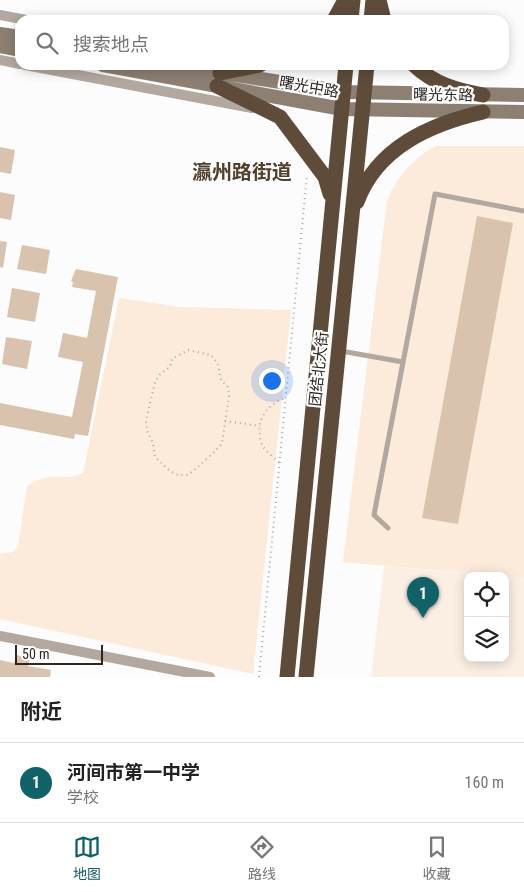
<!DOCTYPE html>
<html lang="zh">
<meta charset="utf-8">
<style>
body{margin:0;font-family:"Roboto Condensed","Noto Sans SC",sans-serif;background:#f2f2f2;color:#222}
.controls{position:absolute;right:15px;bottom:15px;display:grid;overflow:hidden;border-radius:10px;box-shadow:0 2px 12px #0003}
.controls button{width:45px;height:45px;display:grid;place-items:center;padding:0;border:0;border-bottom:1px solid #e0e0e0;background:#fff;color:#222;font:25px sans-serif}
.scale{position:absolute;left:15px;bottom:12px;width:88px;box-sizing:border-box;padding-left:5px;border:2px solid #2f261f;border-top:0;font-size:14px;line-height:18px;white-space:nowrap;color:#2f261f;-webkit-text-stroke:4px #fff;paint-order:stroke}
.you{position:absolute;left:271px;top:380px;width:18px;height:18px;margin:-12px;border:4px solid #fff;border-radius:50%;background:#1a73e8;box-shadow:0 0 0 8px #1a73e833}
.badge{display:grid;place-items:center;width:32px;height:32px;border-radius:50%;background:#116168;color:#fff;font-size:16px;font-weight:700}
.pin{position:absolute;translate:-50% -41px;filter:drop-shadow(0 1px 2px #0008)}
.pin::after{content:'';position:absolute;top:26px;width:18px;height:15px;background:inherit;clip-path:polygon(0 0,100% 0,50% 100%)}
.list{margin:0;padding:0;list-style:none}
h2{display:flex;justify-content:space-between;align-items:center;height:65px;margin:0;padding:0 20px;font-size:21px}
h2 small{font-size:16px;font-weight:400;color:#767676}
.list li{display:grid;grid-template-columns:32px 1fr auto;gap:15px;align-items:center;box-sizing:border-box;height:80px;padding:0 20px;border-top:1px solid #e0e0e0}
.list b{display:block;font-size:19px;white-space:nowrap}
.list p{margin:0;font-size:16px;white-space:nowrap;color:#767676}
.list em{font-size:16px;font-style:normal;color:#767676}
.icon{flex:none;width:28px;height:28px;fill:none;stroke:currentColor;stroke-width:2;stroke-linecap:round;stroke-linejoin:round}
.map{position:relative;flex:none;width:524px;height:677px;overflow:hidden}
.search{position:absolute;background:#fff;box-shadow:0 2px 12px #0003;left:15px;right:15px;top:15px;height:55px;display:flex;align-items:center;gap:12px;box-sizing:border-box;padding:0 18px;border-radius:15px;color:#767676;font-size:19px}
.sheet{height:145px;background:#fff}
nav{display:flex;justify-content:space-around;align-items:center;box-sizing:border-box;height:70px;border-top:1px solid #e0e0e0;background:#fff;font-size:14px;color:#767676}
nav a{display:grid;justify-items:center;gap:2px}
nav .on{color:#116168}
.map>svg:first-child{display:block}
.built{fill:#fbefe4}
.green{fill:#fceada}
.building{fill:#d9c3ae}
.lines{fill:none;stroke-linecap:round;stroke-linejoin:round}
.path{stroke:#aaa6a4;stroke-width:2;stroke-dasharray:1 4;stroke-linecap:butt}
.lane{stroke:#b2a89f;stroke-width:5}
.street{stroke:#b2a89f;stroke-width:10}
.secondary{stroke:#8d7f72;stroke-width:14}
.highway{stroke:#5e4b39;stroke-width:15}
.labels{text-anchor:middle;dominant-baseline:central;stroke-width:4.5;stroke-linejoin:round;paint-order:stroke}
.street-label{font-size:15px;fill:#2f261f;stroke:#fff}
.district-label{font-size:20px;font-weight:bold;fill:#523f2e;stroke:#fff}
</style>
<div class="map">
<svg width="524" height="677" viewBox="0 0 524 677">
<rect width="100%" height="100%" fill="#fcfcfc"/>
<path class="built" d="M384,566L498,576H468V658H505V576L524,578V677H371Z"/>
<path class="green" d="M435,146H524V578L343,562L387,200C397,176 413,159 435,146Z
M119,298L181,307L291,310L253,674L0,619V554L13,552L18,547L27,486C51,470 63,482 83,473Z"/>
<path class="building" d="M0,147L15,150L11,174L0,172Z
M0,192L15,195L11,220L0,218Z
M477,216L513,223L458,524L422,518Z
M0,241L7,242L3,268L0,267Z
M22,245L50,250L46,274L17,269Z
M76,269L118,277L88,436L75,434L74,439L0,425V403L72,417L83,362L58,357L63,333L87,338L96,291L72,287L73,282L71,281Z
M12,288L40,293L35,322L7,317Z
M6,337L32,341L27,369L2,364Z
M16,655L30,658L28,666L51,670L50,677H0V660L14,663Z"/>
<g class="lines">
<path class="path" d="M188,350L211,355L218,364L221,380L228,387L229,396L222,443C217,451 196,468 188,475H178L170,471L155,457L153,443L147,431L146,421L155,382L160,374L170,367L172,359Z
M225,421L260,426
M279,462C273,457 264,451 261,442C255,420 267,404 286,398
M259,677L307,175"/>
<path class="lane" d="M341,351L403,362
M388,528L374,515L435,194L524,211"/>
<path class="street" d="M0,15L26,20
M0,60L20,64
M25,65L252,108
M0,636L210,677"/>
<path class="secondary" d="M0,34L20,37
M0,46L20,50
M103,65L342,109L524,112
M173,65L344,92L524,95"/>
<path class="highway" d="M379,0L384,20
M334,20L345,0
M351,20L353,0
M371,20L373,0
M414,65C434,84 456,90 483,95
M220,73L260,65
M217,86L280,117L325,177L330,194
M357,202C377,147 431,124 483,112
M287,677L346,65
M306,677L367,65"/>
</g>
<g class="labels">
<g class="street-label">
<text transform="translate(309 87) rotate(10)">曙光中路</text>
<text transform="translate(443 95) rotate(1)">曙光东路</text>
<text transform="translate(319 369) rotate(-84)">团结北大街</text>
</g>
<g class="district-label">
<text x="242" y="172">瀛州路街道</text>
</g>
</g>
</svg>
<div class="controls">
<button><svg class="icon" aria-label="locate" viewBox="0 0 24 24"><circle cx="12" cy="12" r="6"/><path d="M12 2v4M12 18v4M2 12h4M18 12h4"/></svg></button>
<button><svg class="icon" aria-label="layers" viewBox="0 0 24 24"><path d="M12 4l9 5-9 5-9-5zM3 14l9 5 9-5"/></svg></button>
</div>
<div class="scale">50 m</div>
<div class="you"></div>
<div class="pin badge" style="left:423px;top:618px">1</div>
<div class="search"><svg class="icon" aria-label="search" viewBox="0 0 24 24"><circle cx="10" cy="10" r="6"/><path d="M15 15l6 6"/></svg>搜索地点</div>
</div>
<section class="sheet">
<h2>附近<small></small></h2>
<ul class="list">
<li><span class="badge">1</span><div><b>河间市第一中学</b><p>学校</p></div><em>160 m</em></li>
</ul>
</section>
<nav>
<a class="on"><svg class="icon" aria-label="map" viewBox="0 0 24 24"><path d="M3 6l6-2 6 2 6-2v14l-6 2-6-2-6 2zM9 4v14M15 6v14"/></svg>地图</a>
<a><svg class="icon" aria-label="directions" viewBox="0 0 24 24"><path d="M12 3l9 9-9 9-9-9zM9 14v-3h6M13 9l2 2-2 2"/></svg>路线</a>
<a><svg class="icon" aria-label="saved" viewBox="0 0 24 24"><path d="M7 4h10v16l-5-4-5 4z"/></svg>收藏</a>
</nav>
